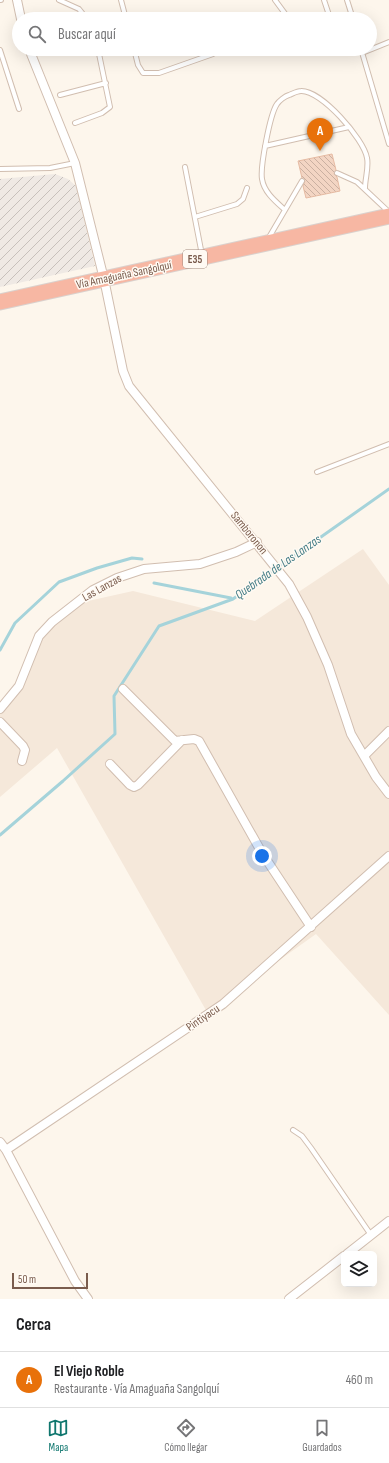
<!DOCTYPE html>
<html lang="es">
<meta charset="utf-8">
<style>
body{margin:0;font-family:"Sofia Sans Condensed",sans-serif;background:#f6f6f6;color:#202124}
.controls{position:absolute;right:12px;bottom:12px;display:grid;overflow:hidden;border-radius:6px;box-shadow:0 4px 16px #0002}
.controls button{width:36px;height:36px;display:grid;place-items:center;padding:0;border:0;border-bottom:1px solid #e0e0e0;background:#fff;color:#202124;font:20px sans-serif}
.scale{position:absolute;left:12px;bottom:10px;width:76px;box-sizing:border-box;padding-left:4px;border:2px solid #7a5c4d;border-top:0;font-size:11px;line-height:14px;white-space:nowrap;color:#7a5c4d;-webkit-text-stroke:3px #fffaf3;paint-order:stroke}
.you{position:absolute;left:262px;top:856px;width:14px;height:14px;margin:-10px;border:3px solid #fff;border-radius:50%;background:#1a73e8;box-shadow:0 0 0 6px #1a73e833}
.badge{display:grid;place-items:center;width:26px;height:26px;border-radius:50%;background:#0f766e;color:#fff;font-size:13px;font-weight:700}
.pin{position:absolute;translate:-50% -33px;filter:drop-shadow(0 1px 2px #0008)}
.pin::after{content:'';position:absolute;top:21px;width:14px;height:12px;background:inherit;clip-path:polygon(0 0,100% 0,50% 100%)}
.list{margin:0;padding:0;list-style:none}
h2{display:flex;justify-content:space-between;align-items:center;height:52px;margin:0;padding:0 16px;font-size:17px}
h2 small{font-size:13px;font-weight:400;color:#757577}
.list li{display:grid;grid-template-columns:26px 1fr auto;gap:12px;align-items:center;box-sizing:border-box;height:56px;padding:0 16px;border-top:1px solid #e0e0e0}
.list b{display:block;font-size:15px;white-space:nowrap}
.list p{margin:0;font-size:13px;white-space:nowrap;color:#757577}
.list em{font-size:13px;font-style:normal;color:#757577}
.icon{flex:none;width:22px;height:22px;fill:none;stroke:currentColor;stroke-width:2;stroke-linecap:round;stroke-linejoin:round}
.map{position:relative;flex:none;width:389px;height:1299px;overflow:hidden}
.search{position:absolute;background:#fff;box-shadow:0 4px 16px #0002;left:12px;right:12px;top:12px;height:44px;display:flex;align-items:center;gap:10px;box-sizing:border-box;padding:0 14px;border-radius:22px;color:#757577;font-size:15px}
.sheet{height:108px;background:#fff}
nav{display:flex;justify-content:space-around;align-items:center;box-sizing:border-box;height:56px;border-top:1px solid #e0e0e0;background:#fff;font-size:11px;color:#757577}
nav a{display:grid;justify-items:center;gap:2px}
nav .on{color:#0f766e}
.map>svg:first-child{display:block}
.residential{fill:#f5e8da}
.industrial{fill:url(#industrial-furrows)}
.lines{fill:none;stroke-linecap:round;stroke-linejoin:round}
.stream{stroke:#a5d3da;stroke-width:3}
.building{fill:url(#building-back-hatch);stroke:#e6bba3}
.lane-casing{stroke:#d1beb0;stroke-width:6}
.street-casing{stroke:#d1beb0;stroke-width:10}
.highway-casing{stroke:#dad1cd;stroke-width:17}
.lane{stroke:#fff;stroke-width:4}
.street{stroke:#fff;stroke-width:8}
.highway{stroke:#f7b7a3;stroke-width:15}
.labels{text-anchor:middle;dominant-baseline:central;stroke-width:3;stroke-linejoin:round;paint-order:stroke}
.shield{fill:#fffaf3;stroke:#a28b7f;stroke-width:1}
.shield-label{font-size:11px;font-weight:bold;fill:#7a5c4d}
.street-label{font-size:12px;fill:#7a5c4d;stroke:#fffaf3}
.water-label{font-size:13px;font-style:italic;fill:#437c86;stroke:#fffaf3}
</style>
<div class="map">
<svg width="389" height="1299" viewBox="0 0 389 1299">
<defs>
<pattern id="industrial-furrows" width="10" height="10" patternUnits="userSpaceOnUse"><rect width="10" height="10" fill="#efe9e4"/><path d="M-1 1l2-2M0 10L10 0M9 11l2-2" fill="none" stroke="#c7c0bb"/></pattern>
<pattern id="building-back-hatch" width="6" height="6" patternUnits="userSpaceOnUse"><rect width="6" height="6" fill="#f3d5c3"/><path d="M-1 5l2 2M0 0l6 6M5-1l2 2" fill="none" stroke="#cab0a1"/></pattern>
</defs>
<rect width="100%" height="100%" fill="#fdf6ec"/>
<path class="residential" d="M363,549L389,585V1015L316,934L207,1012L57,748L0,797V713L8,707L36,636L79,603L133,591L255,621Z"/>
<path class="industrial" d="M55,174L68,179L76,186L95,266L0,287V179Z"/>
<g class="lines">
<path class="stream" d="M154,583L231,598
M0,650L15,623L59,582L97,568L132,558L142,559
M0,835L63,781L115,734L114,696L159,626L233,599L389,489"/>
</g>
<path class="building" d="M332,154L336,170L334,174L337,177L340,191L306,198L303,186L305,181L302,178L298,161Z"/>
<g class="lines">
<g class="lane-casing">
<path id="lane" d="M0,0H1
M59,0L79,9L87,19
M121,0L126,19
M275,0L289,19
M324,0L330,18L329,19
M347,0L353,19
M134,49L138,65L143,73H159L213,54
M361,49L389,144
M0,50L19,109
M362,53L389,42
M60,95L106,83
M75,123L102,113L110,107L98,49
M265,146L349,127
M185,167L202,255
M0,169L50,168L75,163
M337,173L357,182L389,212
M285,210C275,201 264,192 262,179C260,167 270,114 277,104C279,101 285,96 289,95C292,94 297,91 301,91C321,90 364,139 367,158C369,167 365,179 365,188
M195,217L237,204L243,199L247,188
M268,239L302,181
M317,472L389,444
M293,1130L302,1136L311,1148L371,1235"/>
</g>
<g class="street-casing">
<path id="street" d="M17,0L21,19
M29,49L75,163L104,279L123,371L129,386L289,584L307,617L328,665L351,734L376,777L389,794
M123,689L175,741L194,739L199,741L262,853L311,927
M0,709L19,686L39,636L52,622L93,590L117,578L144,569L200,564L236,552L257,542
M0,722L23,746L25,750L22,761
M364,756L389,731
M110,764L130,785L134,787L138,785L182,740
M0,1142L6,1150L223,1004L389,856
M6,1150L75,1281L88,1299
M347,1254L389,1221
M289,1299L344,1256"/>
</g>
<g class="highway-casing">
<path id="highway" d="M0,302L389,216"/>
</g>
<use href="#lane" class="lane"/>
<use href="#street" class="street"/>
<use href="#highway" class="highway"/>
</g>
<g class="labels">
<rect class="shield" x="183" y="250" width="24" height="18" rx="3"/>
<g class="shield-label">
<text x="195" y="259">E35</text>
</g>
<g class="street-label">
<text transform="translate(124 275) rotate(-12)">Vía Amaguaña Sangolquí</text>
<text transform="translate(249 533) rotate(51)">Samboronon</text>
<text transform="translate(102 588) rotate(-29)">Las Lanzas</text>
<text transform="translate(203 1018) rotate(-34)">Pintiyacu</text>
</g>
<g class="water-label">
<text transform="translate(278 567) rotate(-35)">Quebrada de Las Lanzas</text>
</g>
</g>
</svg>
<div class="controls">
<button><svg class="icon" aria-label="layers" viewBox="0 0 24 24"><path d="M12 4l9 5-9 5-9-5zM3 14l9 5 9-5"/></svg></button>
</div>
<div class="scale">50 m</div>
<div class="you"></div>
<div class="pin badge" style="left:320px;top:151px;background:#e8710a">A</div>
<div class="search"><svg class="icon" aria-label="search" viewBox="0 0 24 24"><circle cx="10" cy="10" r="6"/><path d="M15 15l6 6"/></svg>Buscar aquí</div>
</div>
<section class="sheet">
<h2>Cerca<small></small></h2>
<ul class="list">
<li><span class="badge" style="background:#e8710a">A</span><div><b>El Viejo Roble</b><p>Restaurante · Vía Amaguaña Sangolquí</p></div><em>460 m</em></li>
</ul>
</section>
<nav>
<a class="on"><svg class="icon" aria-label="map" viewBox="0 0 24 24"><path d="M3 6l6-2 6 2 6-2v14l-6 2-6-2-6 2zM9 4v14M15 6v14"/></svg>Mapa</a>
<a><svg class="icon" aria-label="directions" viewBox="0 0 24 24"><path d="M12 3l9 9-9 9-9-9zM9 14v-3h6M13 9l2 2-2 2"/></svg>Cómo llegar</a>
<a><svg class="icon" aria-label="saved" viewBox="0 0 24 24"><path d="M7 4h10v16l-5-4-5 4z"/></svg>Guardados</a>
</nav>
